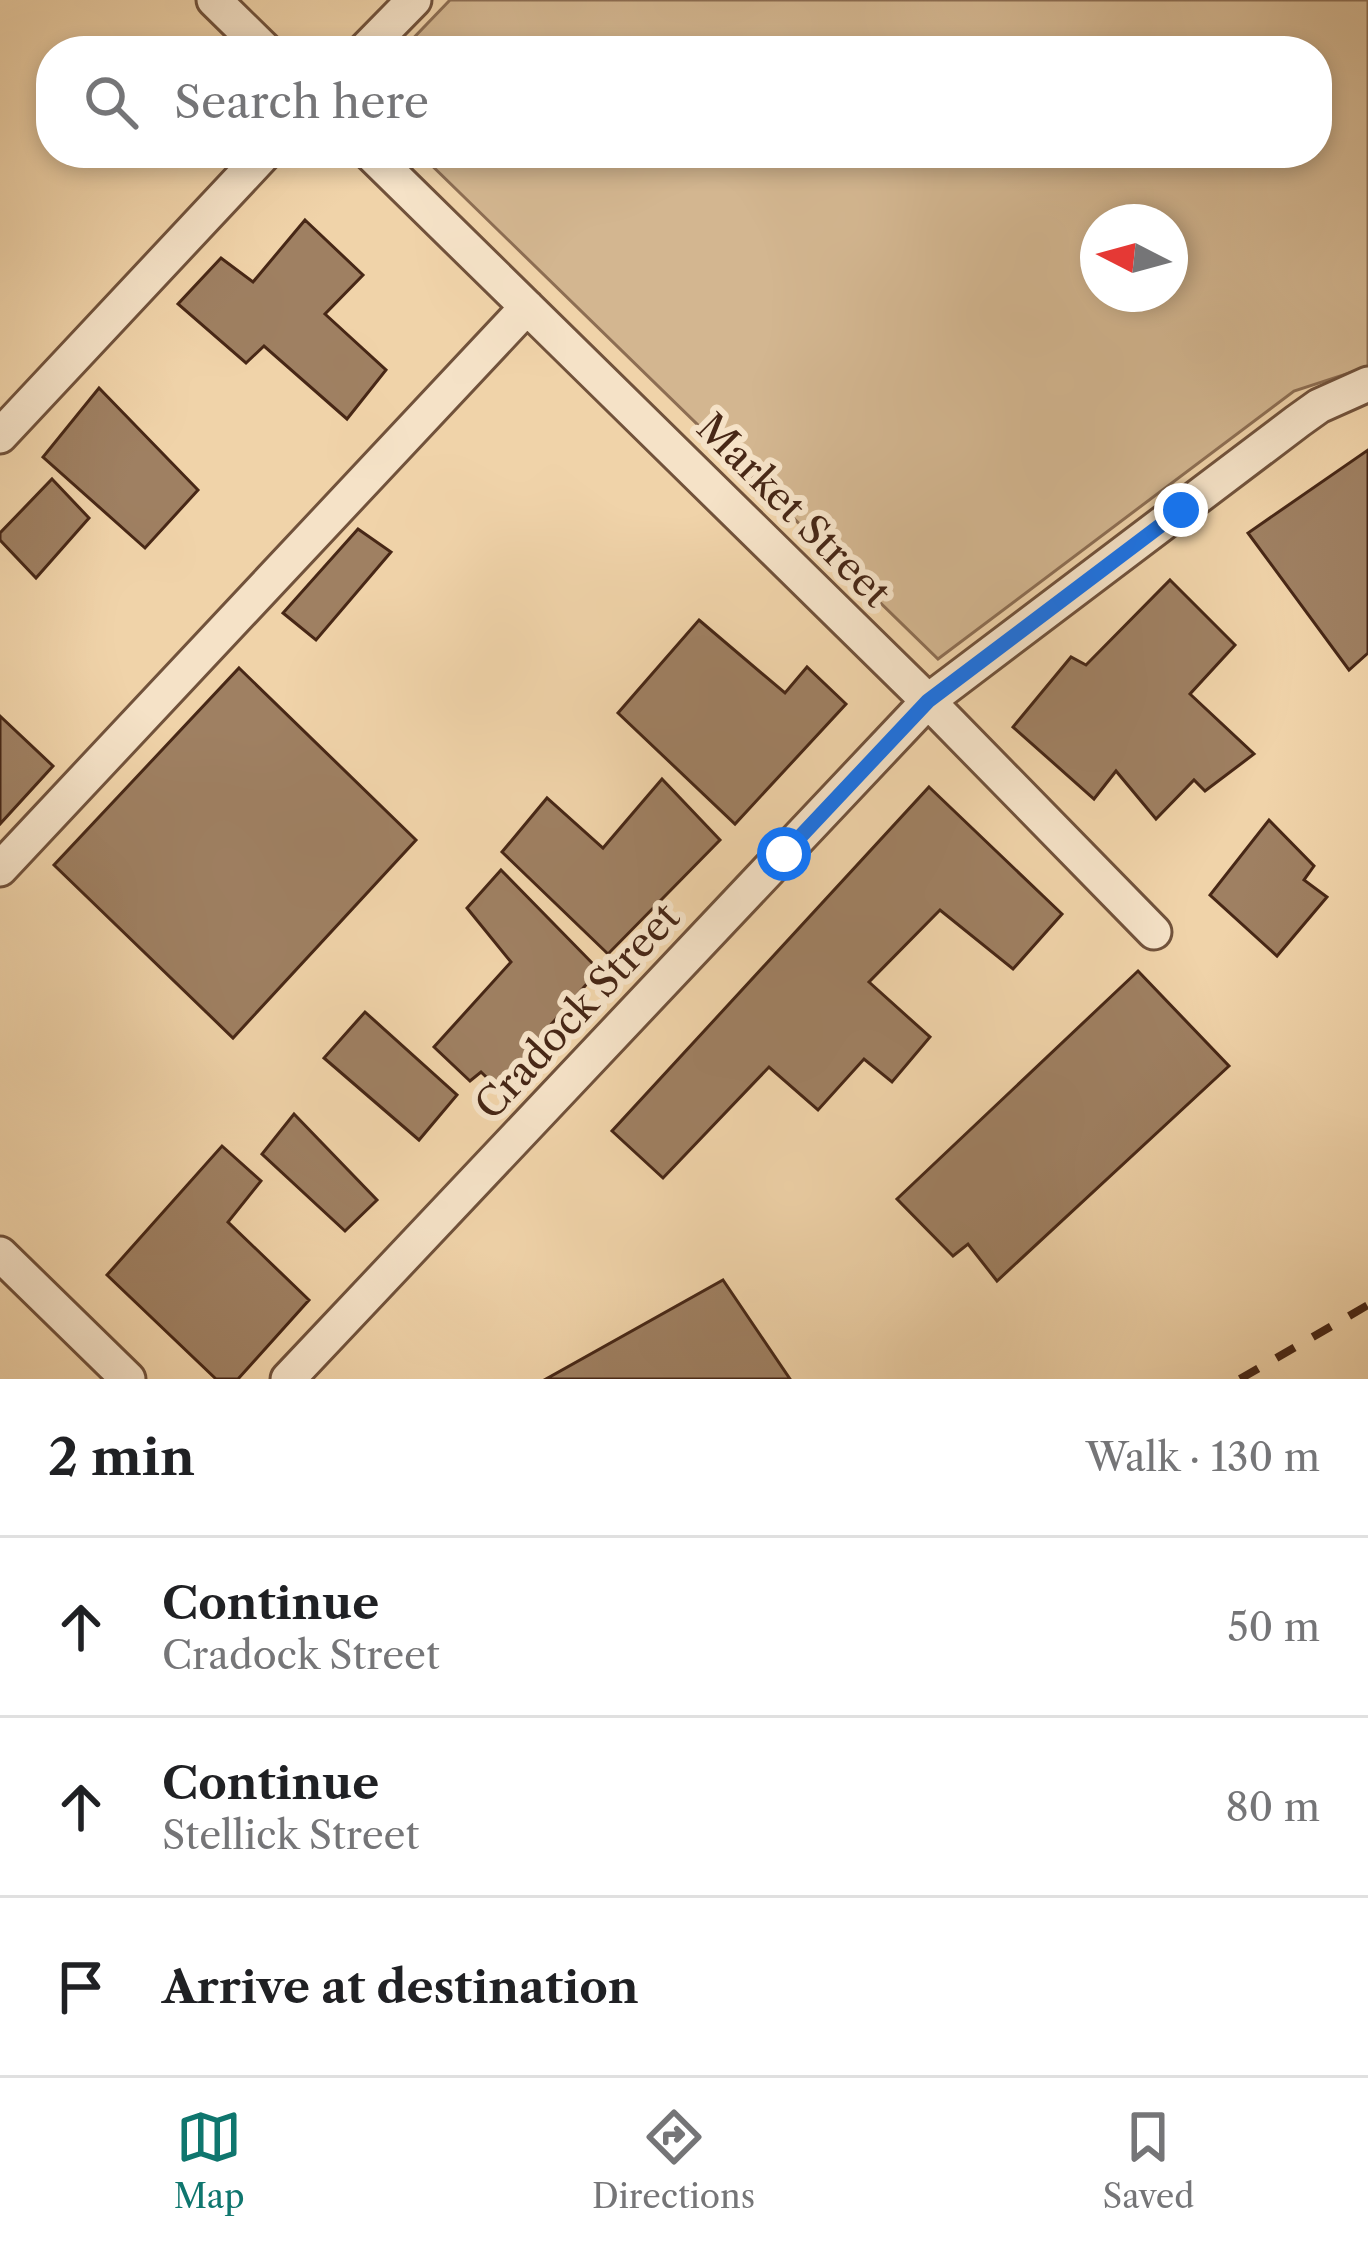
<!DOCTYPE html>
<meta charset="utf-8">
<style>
body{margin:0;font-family:"Libre Caslon Text",serif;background:#f2f2f2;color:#202124}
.compass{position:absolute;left:1080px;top:204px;width:108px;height:108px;border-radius:50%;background:#fff;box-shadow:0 6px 18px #0003;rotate:276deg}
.stop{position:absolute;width:36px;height:36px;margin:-27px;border:9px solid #1a73e8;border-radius:50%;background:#fff}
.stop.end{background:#1a73e8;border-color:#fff;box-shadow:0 3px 12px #0008}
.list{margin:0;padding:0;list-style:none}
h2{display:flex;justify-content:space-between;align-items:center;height:156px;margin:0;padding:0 48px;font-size:51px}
h2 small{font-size:39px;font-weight:400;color:#757577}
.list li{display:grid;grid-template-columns:78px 1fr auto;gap:36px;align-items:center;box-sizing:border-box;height:180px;padding:0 48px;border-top:3px solid #e0e0e0}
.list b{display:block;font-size:45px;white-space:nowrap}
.list p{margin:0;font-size:39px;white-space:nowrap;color:#757577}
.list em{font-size:39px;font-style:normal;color:#757577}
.icon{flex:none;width:66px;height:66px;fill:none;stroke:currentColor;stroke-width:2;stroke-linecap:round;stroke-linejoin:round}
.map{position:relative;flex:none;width:1368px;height:1379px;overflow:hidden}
.search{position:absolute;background:#fff;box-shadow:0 6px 18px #0003;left:36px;right:36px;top:36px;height:132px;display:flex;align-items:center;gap:30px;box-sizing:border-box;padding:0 42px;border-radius:48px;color:#757577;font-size:45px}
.sheet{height:696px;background:#fff}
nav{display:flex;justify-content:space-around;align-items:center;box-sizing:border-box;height:168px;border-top:3px solid #e0e0e0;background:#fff;font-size:33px;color:#757577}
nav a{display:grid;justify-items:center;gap:6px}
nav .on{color:#0f766e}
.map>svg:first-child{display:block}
.pitch{fill:#d3b690;stroke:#8d6e53;stroke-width:3;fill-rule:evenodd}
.building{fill:#9f8062;stroke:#472716;stroke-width:3}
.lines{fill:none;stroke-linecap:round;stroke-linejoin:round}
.minor-casing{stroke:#71523b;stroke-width:39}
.minor{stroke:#f5e2c7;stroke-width:33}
.rail{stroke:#472716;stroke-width:8;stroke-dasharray:21 21;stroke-linecap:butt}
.route{stroke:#1a73e8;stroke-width:15}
.labels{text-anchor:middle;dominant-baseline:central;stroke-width:12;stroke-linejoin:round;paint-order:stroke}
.street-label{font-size:39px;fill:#472716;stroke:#f5e2c7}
</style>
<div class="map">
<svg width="1368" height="1379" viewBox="0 0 1368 1379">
<rect width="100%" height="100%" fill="#f0d3a9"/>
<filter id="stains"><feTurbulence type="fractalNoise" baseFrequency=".00167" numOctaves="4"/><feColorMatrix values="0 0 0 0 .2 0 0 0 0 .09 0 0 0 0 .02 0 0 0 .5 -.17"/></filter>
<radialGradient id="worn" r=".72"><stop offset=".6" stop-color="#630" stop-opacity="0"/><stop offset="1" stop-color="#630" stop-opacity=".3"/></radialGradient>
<path class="pitch" d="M450,0H1368V367L1294,391L938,659L419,153H1317V51H401ZM1098,222H1170V294H1098Z"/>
<path class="building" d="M305,220L363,275L325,314L386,370L347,419L264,346L246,363L178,304L221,258L253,282Z
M99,388L198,490L145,548L43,457Z
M1368,450V653L1349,670L1248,533Z
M52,479L89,518L36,578L0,540V533Z
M358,529L391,552L316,640L283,613Z
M1170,580L1235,645L1190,694L1254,754L1205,791L1194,780L1156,819L1116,771L1094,799L1013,727L1071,657L1086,665Z
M699,620L785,693L807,667L846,704L735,824L618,713Z
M239,668L416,840L233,1038L54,865Z
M0,716L53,766L0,824Z
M662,779L720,840L608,954L502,852L547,798L603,848Z
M929,787L1062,914L1013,969L940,910L869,982L930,1037L892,1082L864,1059L818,1110L769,1067L663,1178L612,1131Z
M1269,820L1314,866L1304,880L1327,897L1277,956L1210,895Z
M501,870L599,970L526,1053L535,1065L507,1097L481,1072L470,1081L434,1047L511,962L467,908Z
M1138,971L1229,1066L997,1281L968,1244L953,1256L897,1199Z
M365,1012L457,1095L419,1140L324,1058Z
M294,1114L377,1200L345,1231L262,1154Z
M222,1146L261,1181L228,1222L309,1300L238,1379H216L107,1275Z
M723,1280L790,1379H546Z"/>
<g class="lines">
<g class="minor-casing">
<path id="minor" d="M214,0L266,51
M364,51L414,0
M370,153L928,701L1154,932
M0,436L265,153
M0,869L527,307
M0,1254L128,1379
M288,1379L928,701L1298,421L1319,406L1368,384"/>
</g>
<use href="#minor" class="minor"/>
<path class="rail" d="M1240,1379L1368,1305"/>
</g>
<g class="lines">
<path class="route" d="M784,854L928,701L1181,510"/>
</g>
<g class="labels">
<g class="street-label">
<text transform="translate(794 510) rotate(45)">Market Street</text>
<text transform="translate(577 1011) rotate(-47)">Cradock Street</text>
</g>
</g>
<rect width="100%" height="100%" filter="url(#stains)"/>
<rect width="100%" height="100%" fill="url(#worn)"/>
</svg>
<svg class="compass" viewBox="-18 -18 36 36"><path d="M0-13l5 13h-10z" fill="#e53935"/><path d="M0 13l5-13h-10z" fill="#757577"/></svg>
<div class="stop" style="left:784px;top:854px"></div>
<div class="stop end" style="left:1181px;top:510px"></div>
<div class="search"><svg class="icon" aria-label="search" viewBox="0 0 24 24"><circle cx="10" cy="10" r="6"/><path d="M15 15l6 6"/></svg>Search here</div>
</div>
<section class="sheet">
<h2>2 min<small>Walk · 130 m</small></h2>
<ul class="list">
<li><svg class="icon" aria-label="ahead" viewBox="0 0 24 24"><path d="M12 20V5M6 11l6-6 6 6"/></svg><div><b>Continue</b><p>Cradock Street</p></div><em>50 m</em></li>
<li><svg class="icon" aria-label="ahead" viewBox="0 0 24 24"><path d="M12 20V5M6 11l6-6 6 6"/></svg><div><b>Continue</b><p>Stellick Street</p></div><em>80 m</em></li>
<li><svg class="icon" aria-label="arrive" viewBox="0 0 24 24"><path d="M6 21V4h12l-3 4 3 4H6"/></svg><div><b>Arrive at destination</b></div></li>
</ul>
</section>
<nav>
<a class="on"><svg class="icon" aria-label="map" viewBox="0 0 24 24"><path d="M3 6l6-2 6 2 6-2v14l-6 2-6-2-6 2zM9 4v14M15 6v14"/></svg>Map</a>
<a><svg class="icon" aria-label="directions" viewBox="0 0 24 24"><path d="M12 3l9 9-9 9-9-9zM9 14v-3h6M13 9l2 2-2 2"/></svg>Directions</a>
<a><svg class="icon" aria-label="saved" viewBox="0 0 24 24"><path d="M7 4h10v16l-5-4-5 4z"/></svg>Saved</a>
</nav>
